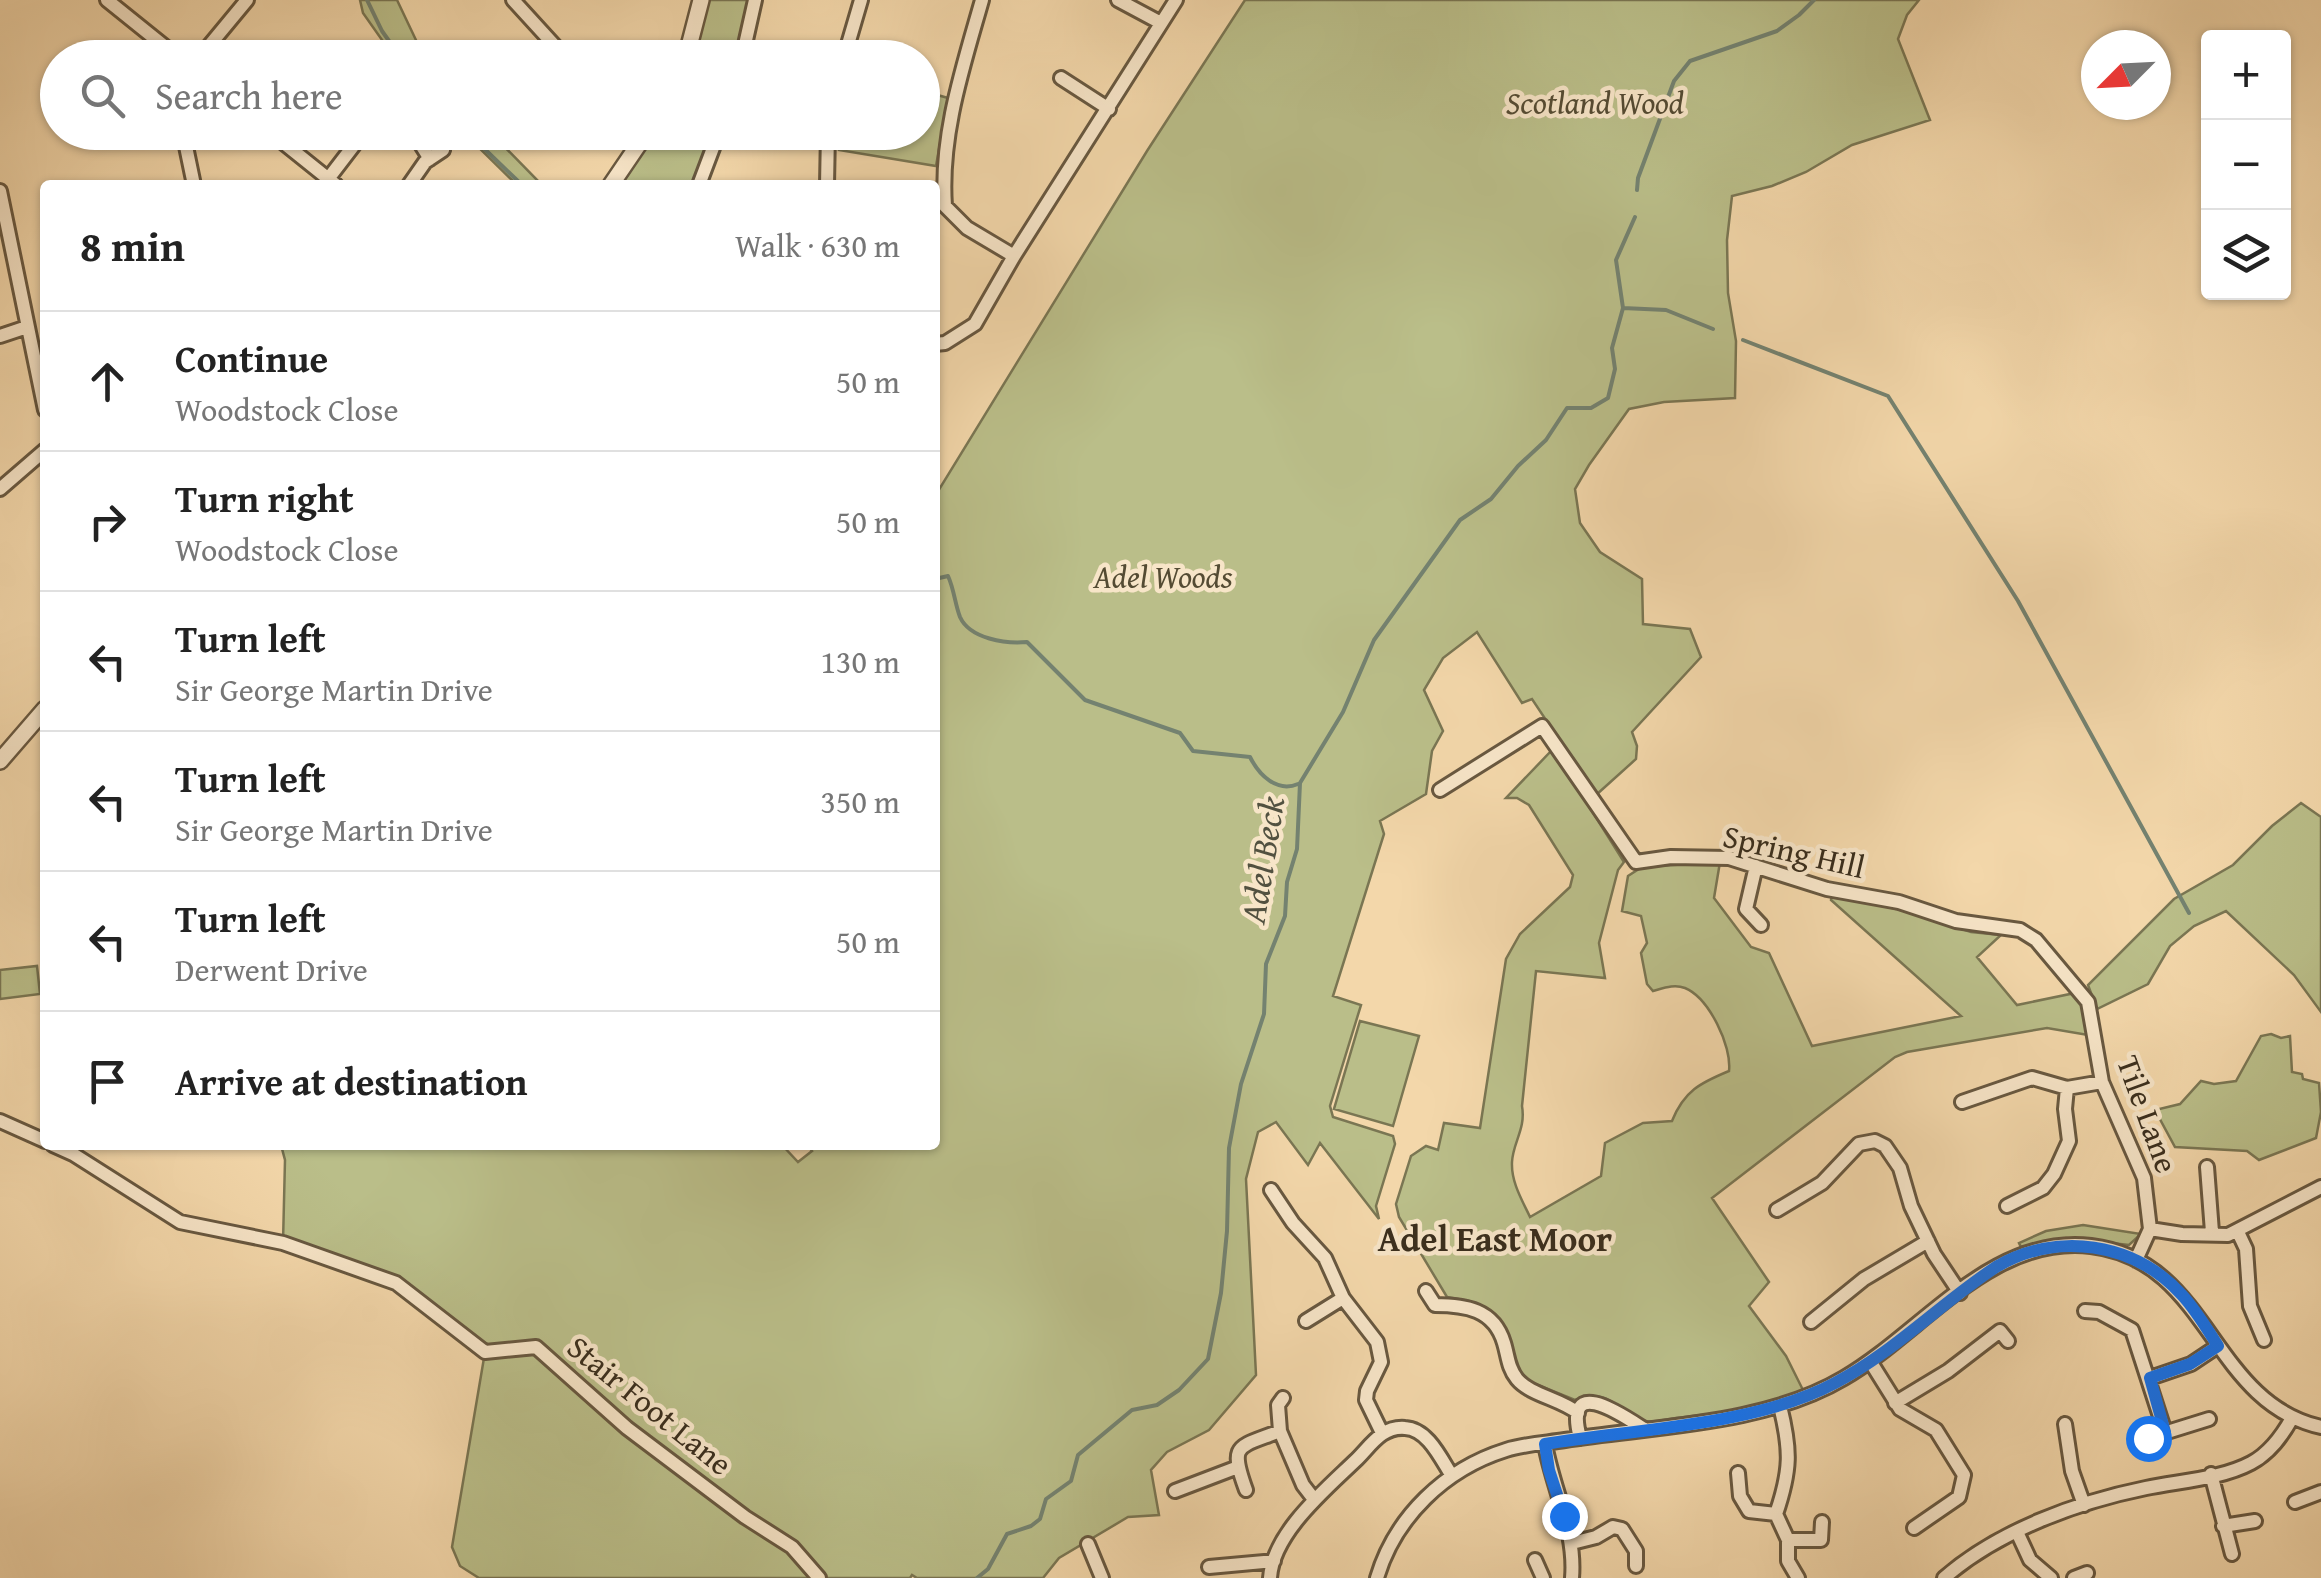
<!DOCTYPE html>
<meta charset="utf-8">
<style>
body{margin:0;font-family:"Gentium Book Plus",serif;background:#f2f2f2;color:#222}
.controls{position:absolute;right:30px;top:30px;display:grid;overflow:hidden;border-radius:10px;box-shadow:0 2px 8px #0004}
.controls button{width:90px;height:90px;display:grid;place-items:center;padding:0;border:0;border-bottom:2px solid #e0e0e0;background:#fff;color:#222;font:50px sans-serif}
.compass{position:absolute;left:2081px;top:30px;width:90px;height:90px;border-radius:50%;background:#fff;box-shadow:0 2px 8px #0004;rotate:246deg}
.stop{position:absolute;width:30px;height:30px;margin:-22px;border:8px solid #1a73e8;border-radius:50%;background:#fff}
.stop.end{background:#1a73e8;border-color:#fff;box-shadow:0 2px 10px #0008}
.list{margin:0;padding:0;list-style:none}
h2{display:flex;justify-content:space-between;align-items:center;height:130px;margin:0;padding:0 40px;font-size:42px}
h2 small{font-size:32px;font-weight:400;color:#767676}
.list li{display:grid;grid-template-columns:65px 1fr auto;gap:30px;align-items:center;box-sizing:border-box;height:140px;padding:0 40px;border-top:2px solid #e0e0e0}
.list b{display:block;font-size:38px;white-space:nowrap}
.list p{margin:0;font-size:32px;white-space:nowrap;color:#767676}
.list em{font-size:32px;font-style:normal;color:#767676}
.icon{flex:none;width:55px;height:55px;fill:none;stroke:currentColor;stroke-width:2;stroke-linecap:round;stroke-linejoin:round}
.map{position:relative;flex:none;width:2321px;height:1578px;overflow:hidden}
.search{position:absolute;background:#fff;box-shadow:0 2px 8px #0004;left:40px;top:40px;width:900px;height:110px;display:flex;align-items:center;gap:25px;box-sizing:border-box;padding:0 35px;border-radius:55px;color:#767676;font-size:38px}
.panel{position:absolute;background:#fff;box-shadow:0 2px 8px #0004;left:40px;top:180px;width:900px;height:970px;border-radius:10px}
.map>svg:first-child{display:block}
.green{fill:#babe89;stroke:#7a7653;stroke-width:2.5}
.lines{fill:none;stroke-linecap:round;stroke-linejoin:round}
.stream{stroke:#748270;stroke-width:4}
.minor-casing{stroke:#685840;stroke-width:18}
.tertiary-casing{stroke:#685840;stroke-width:20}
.minor{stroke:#f7e5c8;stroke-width:12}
.tertiary{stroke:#f7e5c8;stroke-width:15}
.route{stroke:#1a73e8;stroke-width:12}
.labels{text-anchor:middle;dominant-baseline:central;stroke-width:9;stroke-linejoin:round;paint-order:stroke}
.park-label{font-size:32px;font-style:italic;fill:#544b33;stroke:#f7e5c8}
.street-label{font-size:32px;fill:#3a2e1d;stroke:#f7e5c8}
.water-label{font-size:35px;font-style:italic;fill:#525140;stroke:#f7e5c8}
.neighbourhood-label{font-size:35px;font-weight:bold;fill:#3a2e1d;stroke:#f7e5c8}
</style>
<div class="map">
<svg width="2321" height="1578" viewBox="0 0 2321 1578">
<rect width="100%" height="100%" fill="#f3d7aa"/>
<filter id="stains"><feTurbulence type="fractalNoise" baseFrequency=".002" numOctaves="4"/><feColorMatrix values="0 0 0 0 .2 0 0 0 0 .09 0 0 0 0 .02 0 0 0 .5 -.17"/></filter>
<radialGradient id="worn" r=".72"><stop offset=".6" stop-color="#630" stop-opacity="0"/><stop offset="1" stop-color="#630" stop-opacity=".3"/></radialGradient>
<path class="green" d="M360,0H397L424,57H394L363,13Z
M701,0H755L742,57L686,58Z
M1245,0H1919L1907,15L1898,39L1930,120L1852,145L1806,172L1772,186L1732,196L1727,240L1728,293L1736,341L1735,398L1664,402L1629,409L1589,465L1575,489L1580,523L1600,552L1642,579L1643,624L1690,629L1701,657L1632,732L1637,746L1636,759L1596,795L1532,699L1522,703L1477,632L1443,658L1424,690L1443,731L1432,751L1426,794L1380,821L1384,834L1333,996L1361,1005L1330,1106L1333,1117L1393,1136L1395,1144L1376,1206L1379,1219L1320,1143L1308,1165L1276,1122L1258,1132L1246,1179L1256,1375L1209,1430L1167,1452L1151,1470L1159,1515L1128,1517L1059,1558L1043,1578H917L912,1575L910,1578H479L460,1566L452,1547L485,1352L396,1283L283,1243L285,1160L281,1145H782L798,1162L812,1151L807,1145H935V496L1147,151Z
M923,91L948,98L936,166L839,150L841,133L922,132Z
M464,133H491L542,185H517Z
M647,133H719L699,185H611Z
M1553,749L1624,862L1618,870L1599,943L1605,978L1536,971L1522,1106C1526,1129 1513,1142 1512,1162C1511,1182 1522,1200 1530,1217L1601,1176L1605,1143L1643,1123L1672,1121C1684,1091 1700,1083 1729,1071C1732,1046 1709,998 1685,988C1674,984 1664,988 1653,991L1647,984L1641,953L1647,943L1641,916L1622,911L1628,876L1642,867L1720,862L1714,898L1751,947L1769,953L1812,1046L1961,1016L1831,900L1832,894L1909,912L1971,932L2001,935L1977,957L2017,1005L2075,993L2082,1004L2088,1035L2047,1028L1907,1052L1895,1057L1712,1198L1769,1282L1749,1306L1786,1356L1804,1392C1764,1409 1719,1413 1676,1418C1667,1419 1653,1423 1645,1421C1615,1415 1616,1386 1575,1400L1523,1379L1489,1314L1469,1301L1447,1297L1399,1217L1396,1204L1411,1156L1426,1146L1438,1150L1444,1123L1480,1128L1506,959L1520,934L1570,887L1573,875L1529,805L1517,798H1506Z
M2301,803L2321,817V1012L2294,975L2226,911L2194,926L2170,946L2148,984L2097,1009L2088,985L2174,899L2233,865L2272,826Z
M37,966L40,994L0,999V970Z
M1360,1021L1419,1036L1393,1126L1334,1109Z
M2271,1034L2281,1038L2290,1036L2292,1072L2302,1074L2303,1079L2319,1083L2321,1112L2316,1138L2259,1160L2247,1151L2175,1147L2155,1110L2180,1104L2201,1081L2214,1084L2236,1081L2261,1036Z
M2083,1225L2141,1234L2129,1245L2066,1238L2021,1247L2019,1243L2046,1231Z"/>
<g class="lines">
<path class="stream" d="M367,0L382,31L401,58
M467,132L522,185
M1637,190L1638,178L1674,81L1690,61L1777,31L1799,15L1814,0
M1623,308L1666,310L1713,329
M1743,340L1888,396L2018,601L2189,913
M935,579L948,576C954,589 955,604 960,617C970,639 1006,644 1027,642L1085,700L1180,733L1193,751L1250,757C1259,775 1277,793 1298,784
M977,1578L988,1569L1007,1534L1031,1526L1040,1519L1046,1499L1071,1481L1078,1455L1132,1410L1157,1405L1179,1390L1208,1359L1221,1293L1227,1231L1229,1148L1241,1084L1264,1014L1266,964L1285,916L1287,882L1297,849L1300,783L1343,712L1374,640L1460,520L1491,499L1518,466L1546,440L1567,408H1591L1608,398L1615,369L1612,348L1623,308L1616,260L1635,217"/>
<g class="minor-casing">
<path id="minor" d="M107,0L179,58
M513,0L566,58
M982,0C963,67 940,135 945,206L967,228L1014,256
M1118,0L1161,23
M199,58L247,0
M742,58L755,0
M844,58L861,0
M1061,78L1109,109
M183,132L194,185
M270,132L336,185
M390,132L392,134
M418,140L430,159
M328,179L364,132
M409,185L425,162L443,150
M699,185L719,132
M827,185L828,132
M0,191L45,410
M0,336L27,327
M935,344L945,343L975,324L1014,256L1176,0
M0,489L45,450
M1440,790L1542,726L1636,862L1671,857L1729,858L1827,889L1899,902L1956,921L2020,930L2036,940L2088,1002L2102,1082L2144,1178L2150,1229L2136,1260
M1756,866L1746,909L1761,925
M1962,1102L2032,1078L2067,1088L2102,1082
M0,1121L45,1141
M53,1145L73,1154L180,1222L283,1243L396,1283L485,1352L536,1347L627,1428L745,1517L792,1547L819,1578
M2207,1167L2212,1232
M1271,1190L1293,1223L1325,1258L1343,1298L1377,1342L1381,1362L1367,1391L1366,1400L1382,1433
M2007,1206L2043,1188L2054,1174L2069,1141L2065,1109L2067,1088
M1777,1210L1822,1183L1859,1144L1875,1141L1885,1146L1900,1168L1911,1206L1934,1254L1960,1293
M2150,1229L2182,1234L2228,1235L2321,1187
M2238,1232L2246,1249L2250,1306L2264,1340
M1426,1291L1435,1305C1465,1305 1494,1309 1504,1343C1508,1356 1508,1368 1517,1379C1530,1395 1561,1399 1578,1413
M2085,1311L2099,1312L2132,1330L2165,1432
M1306,1321L1343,1298
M1811,1322L1864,1279L1928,1241
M1870,1361L1900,1409L1936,1430L1964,1475L1959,1497L1914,1528
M2150,1378L2191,1364L2218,1346
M1895,1403L1948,1371L2000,1331L2008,1341
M1780,1406C1791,1450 1791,1470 1776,1514L1788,1540V1561L1798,1578
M2065,1424L2072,1471L2084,1505
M1280,1431L1278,1405L1283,1398
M1580,1438C1563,1374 1621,1414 1644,1429
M2148,1438L2209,1419
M1545,1444C1553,1490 1576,1531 1572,1578
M1738,1473L1740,1496L1749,1511L1776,1514
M2211,1474L2232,1554
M1246,1490C1229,1443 1237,1448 1280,1431L1303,1485L1313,1498
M1175,1491L1238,1467
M2295,1502L2321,1492
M2223,1526L2255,1521
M2017,1532L2030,1560L2051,1578
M1788,1540H1821L1822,1522
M1572,1543L1596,1537L1613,1527L1622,1529L1636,1551V1566
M1088,1544L1102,1578
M1535,1560L1543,1578
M1209,1567L1274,1561
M1270,1578C1273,1533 1325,1490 1355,1461C1370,1447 1381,1426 1405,1428C1428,1429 1441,1459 1452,1476
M1377,1578C1395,1517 1445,1469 1506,1450C1525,1444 1546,1443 1565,1440C1655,1426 1765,1425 1844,1378C1923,1332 1991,1234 2091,1246C2210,1260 2210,1402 2321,1427
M1944,1578C1998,1531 2077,1502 2146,1488C2179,1481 2221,1479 2251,1463C2270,1453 2282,1436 2292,1418
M2074,1578L2087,1573"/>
</g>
<g class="tertiary-casing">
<path id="tertiary" d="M686,58L701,0
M611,185L647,132
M0,761L45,709"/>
</g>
<use href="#minor" class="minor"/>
<use href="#tertiary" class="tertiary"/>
</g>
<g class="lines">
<path class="route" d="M1564,1516L1549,1470L1545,1444C1634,1429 1755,1426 1835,1383C1893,1353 1941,1303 1996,1267C2057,1231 2134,1242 2182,1295C2196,1310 2207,1329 2218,1346L2190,1364L2150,1378L2165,1432L2148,1438"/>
</g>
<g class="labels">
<g class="park-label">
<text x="1595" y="102">Scotland Wood</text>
<text x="1163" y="576">Adel Woods</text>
</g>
<g class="street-label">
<text transform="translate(1794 851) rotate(13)">Spring Hill</text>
<text transform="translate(2148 1114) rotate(70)">Tile Lane</text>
<text transform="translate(650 1405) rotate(39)">Stair Foot Lane</text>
</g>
<g class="water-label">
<text transform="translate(1262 860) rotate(-81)">Adel Beck</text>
</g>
<g class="neighbourhood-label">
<text x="1495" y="1238">Adel East Moor</text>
</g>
</g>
<rect width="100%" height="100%" filter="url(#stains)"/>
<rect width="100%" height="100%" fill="url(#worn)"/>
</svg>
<div class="controls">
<button>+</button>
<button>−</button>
<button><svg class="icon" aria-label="layers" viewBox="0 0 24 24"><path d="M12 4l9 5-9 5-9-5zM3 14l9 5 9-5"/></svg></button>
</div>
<svg class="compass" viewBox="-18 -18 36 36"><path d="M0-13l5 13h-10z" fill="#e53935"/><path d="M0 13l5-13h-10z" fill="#767676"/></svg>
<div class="stop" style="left:2148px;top:1438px"></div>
<div class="stop end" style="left:1564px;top:1516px"></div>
<div class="search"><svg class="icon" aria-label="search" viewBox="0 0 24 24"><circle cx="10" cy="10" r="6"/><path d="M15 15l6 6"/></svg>Search here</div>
<section class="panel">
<h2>8 min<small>Walk · 630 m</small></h2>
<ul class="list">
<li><svg class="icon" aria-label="ahead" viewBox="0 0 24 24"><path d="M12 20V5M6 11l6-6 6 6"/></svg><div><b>Continue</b><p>Woodstock Close</p></div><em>50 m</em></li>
<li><svg class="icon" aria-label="right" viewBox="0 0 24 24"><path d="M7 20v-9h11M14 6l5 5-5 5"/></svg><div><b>Turn right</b><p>Woodstock Close</p></div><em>50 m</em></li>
<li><svg class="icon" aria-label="left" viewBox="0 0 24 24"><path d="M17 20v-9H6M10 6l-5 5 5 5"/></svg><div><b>Turn left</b><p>Sir George Martin Drive</p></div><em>130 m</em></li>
<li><svg class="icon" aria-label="left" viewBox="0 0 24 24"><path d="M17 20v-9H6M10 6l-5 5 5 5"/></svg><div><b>Turn left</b><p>Sir George Martin Drive</p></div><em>350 m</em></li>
<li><svg class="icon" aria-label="left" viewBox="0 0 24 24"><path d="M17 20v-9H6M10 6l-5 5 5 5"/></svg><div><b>Turn left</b><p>Derwent Drive</p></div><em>50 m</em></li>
<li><svg class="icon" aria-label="arrive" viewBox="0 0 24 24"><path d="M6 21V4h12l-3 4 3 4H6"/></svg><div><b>Arrive at destination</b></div></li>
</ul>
</section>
</div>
